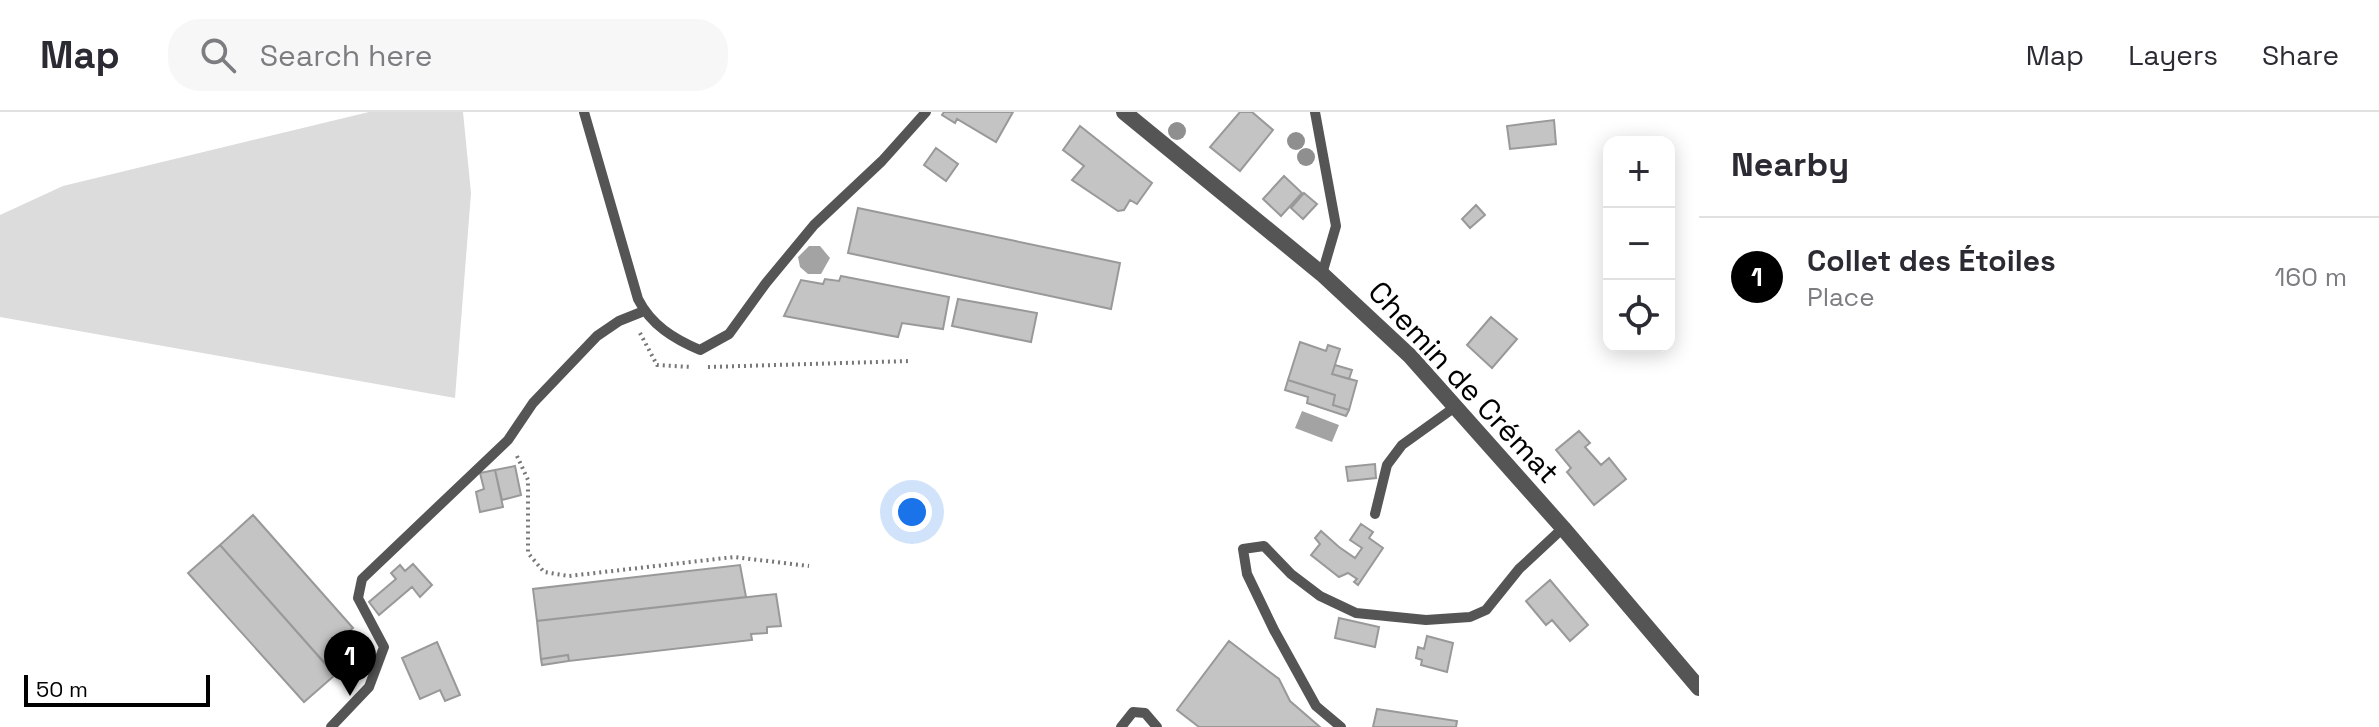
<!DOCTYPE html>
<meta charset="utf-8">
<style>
body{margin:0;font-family:"Space Grotesk",sans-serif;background:#f7f7f7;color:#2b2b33}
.controls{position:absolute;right:24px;top:24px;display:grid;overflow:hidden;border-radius:16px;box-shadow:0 4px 20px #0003}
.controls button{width:72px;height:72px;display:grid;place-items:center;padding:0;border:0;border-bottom:2px solid #e1e1e2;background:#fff;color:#2b2b33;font:40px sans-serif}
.scale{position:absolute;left:24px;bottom:20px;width:186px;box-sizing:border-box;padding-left:8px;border:4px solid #000;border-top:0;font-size:22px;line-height:28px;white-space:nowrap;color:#000;-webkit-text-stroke:6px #fff;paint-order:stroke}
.you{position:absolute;left:912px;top:400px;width:28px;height:28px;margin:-20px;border:6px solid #fff;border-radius:50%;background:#1a73e8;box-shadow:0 0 0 12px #1a73e833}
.badge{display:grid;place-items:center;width:52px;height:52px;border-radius:50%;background:#000;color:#fff;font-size:26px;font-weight:700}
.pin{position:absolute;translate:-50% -66px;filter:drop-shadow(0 2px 4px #0008)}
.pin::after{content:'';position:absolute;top:42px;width:28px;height:24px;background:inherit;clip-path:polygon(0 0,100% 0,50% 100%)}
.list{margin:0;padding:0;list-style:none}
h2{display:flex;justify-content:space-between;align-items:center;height:104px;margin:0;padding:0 32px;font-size:34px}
h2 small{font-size:26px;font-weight:400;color:#7c7c81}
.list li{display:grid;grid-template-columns:52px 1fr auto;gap:24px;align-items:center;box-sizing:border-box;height:120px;padding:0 32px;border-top:2px solid #e1e1e2}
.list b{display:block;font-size:30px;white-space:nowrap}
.list p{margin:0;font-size:26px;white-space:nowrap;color:#7c7c81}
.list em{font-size:26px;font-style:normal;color:#7c7c81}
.icon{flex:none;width:44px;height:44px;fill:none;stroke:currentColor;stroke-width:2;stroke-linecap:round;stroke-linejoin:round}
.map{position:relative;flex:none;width:1699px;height:615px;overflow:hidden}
header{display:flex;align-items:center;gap:48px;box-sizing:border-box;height:112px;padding:0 40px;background:#fff;border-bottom:2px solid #e1e1e2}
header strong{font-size:38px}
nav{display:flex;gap:44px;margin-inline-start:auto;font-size:28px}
.search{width:560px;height:72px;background:#f7f7f7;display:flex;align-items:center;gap:20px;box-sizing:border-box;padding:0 28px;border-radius:32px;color:#7c7c81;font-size:30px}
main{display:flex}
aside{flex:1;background:#fff}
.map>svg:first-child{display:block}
.green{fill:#dcdcdc}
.water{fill:#a3a3a3}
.building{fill:#c4c4c4;stroke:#999;stroke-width:2}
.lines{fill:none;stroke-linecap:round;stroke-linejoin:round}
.path{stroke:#777;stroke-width:4;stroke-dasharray:2 4;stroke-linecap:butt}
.service{stroke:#555;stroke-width:10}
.tertiary{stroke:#555;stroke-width:16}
.tree{fill:#8f8f8f}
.labels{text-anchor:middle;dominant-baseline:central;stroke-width:7;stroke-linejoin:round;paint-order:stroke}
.street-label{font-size:30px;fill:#000;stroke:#fff}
</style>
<header>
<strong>Map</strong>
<div class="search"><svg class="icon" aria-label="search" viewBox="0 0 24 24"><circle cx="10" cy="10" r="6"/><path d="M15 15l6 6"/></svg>Search here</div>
<nav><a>Map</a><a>Layers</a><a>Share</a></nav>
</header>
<main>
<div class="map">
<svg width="1699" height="615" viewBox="0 0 1699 615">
<rect width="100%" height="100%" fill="#fff"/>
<path class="green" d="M369,0H463L471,81L455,286L0,205V103L63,74Z"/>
<path class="water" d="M809,134H820L830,146L821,162H808L800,155L798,145Z
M1302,299L1339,313L1332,330L1295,316Z"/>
<path class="building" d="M944,0H1013L996,30L957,7L955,11L942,3Z
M1240,0H1252L1273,18L1240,59L1210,35Z
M1554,8L1556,32L1510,37L1507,14Z
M1080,14L1152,71L1137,92L1130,88L1124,98L1118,99L1072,68L1084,54L1063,38Z
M936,36L958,52L946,69L924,53Z
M1284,64L1302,81L1281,104L1263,87Z
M1304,81L1317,92L1303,107L1291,96Z
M1476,93L1485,103L1470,116L1462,107Z
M858,96L1120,151L1111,197L848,141Z
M841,164L949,185L943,217L902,211L898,225L784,204L801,168L823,172L825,167L839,169Z
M958,187L1037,201L1031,230L952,214Z
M1491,205L1517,227L1492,256L1467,233Z
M1300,230L1326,239L1328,233L1340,237L1332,262L1357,269L1349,298L1333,293L1335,283L1288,268Z
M1335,253L1352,258L1349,267L1332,262Z
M1288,268L1335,283L1333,293L1349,298L1346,304L1307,291L1308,285L1285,278Z
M1579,319L1590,331L1585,335L1601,353L1609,346L1626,367L1594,393L1567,360L1571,356L1556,338Z
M1375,352L1376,366L1348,369L1346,355Z
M515,354L521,383L502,388L495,358Z
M495,358L503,395L480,400L476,380L484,377L480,361Z
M253,403L353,516L346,522L356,534L330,557L220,433Z
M1361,412L1373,420L1369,426L1383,436L1358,473L1354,470L1357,467L1348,461L1339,465L1311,443L1320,432L1315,426L1321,419L1339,435L1355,446L1362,436L1350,428Z
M220,433L335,563L304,590L188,461Z
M413,452L432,473L420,485L412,475L379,503L369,490L396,467L391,461L400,453L405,459Z
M740,453L746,485L537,509L533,477Z
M1550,468L1588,513L1570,529L1552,508L1546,513L1526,489Z
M776,482L781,514L767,515V521L751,522L752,528L569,549L568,543L541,547L537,509Z
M1339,506L1379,515L1375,535L1335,526Z
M1427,524L1453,531L1447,560L1421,553L1422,548L1416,546L1418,535L1424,537Z
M1229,529L1279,567L1290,589L1320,615H1199L1177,598Z
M437,530L460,583L445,589L440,578L420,587L402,546Z
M568,543L569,549L542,553L541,547Z
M1377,597L1457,609L1456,615H1373Z"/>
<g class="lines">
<path class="path" d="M640,221L657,253L691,255
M708,255L911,249
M517,344L528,368V441L544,460L569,464L734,445L809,454"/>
<path class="service" d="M584,0L638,187C651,213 674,227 700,238L729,222L766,171L814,113L882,49L926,0
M1315,0L1336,114L1322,162
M1375,402L1387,353L1402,333L1455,295
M331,615L369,575L384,535L358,486L362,467L508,328L533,291L597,224L619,209L644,199
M1121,615L1133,600L1145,601L1157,615
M1341,615L1316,594L1274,518L1247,462L1243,437L1264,434L1291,462L1320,484L1356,501L1426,508L1470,505L1486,498L1519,457L1563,416"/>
<path class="tertiary" d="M1124,0L1322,162L1410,244L1563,416L1699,576"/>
</g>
<g class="tree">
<circle cx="1177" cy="19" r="9"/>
<circle cx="1296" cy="29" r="9"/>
<circle cx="1306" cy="45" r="9"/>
</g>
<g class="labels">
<g class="street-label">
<text transform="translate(1464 270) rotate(47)">Chemin de Crémat</text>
</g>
</g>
</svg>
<div class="controls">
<button>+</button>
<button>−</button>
<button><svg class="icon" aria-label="locate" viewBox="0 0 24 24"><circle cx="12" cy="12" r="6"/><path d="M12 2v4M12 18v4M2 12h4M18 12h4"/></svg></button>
</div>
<div class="scale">50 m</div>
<div class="you"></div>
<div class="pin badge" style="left:350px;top:584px">1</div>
</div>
<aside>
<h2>Nearby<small></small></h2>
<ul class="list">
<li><span class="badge">1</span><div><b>Collet des Étoiles</b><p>Place</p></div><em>160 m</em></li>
</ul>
</aside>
</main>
